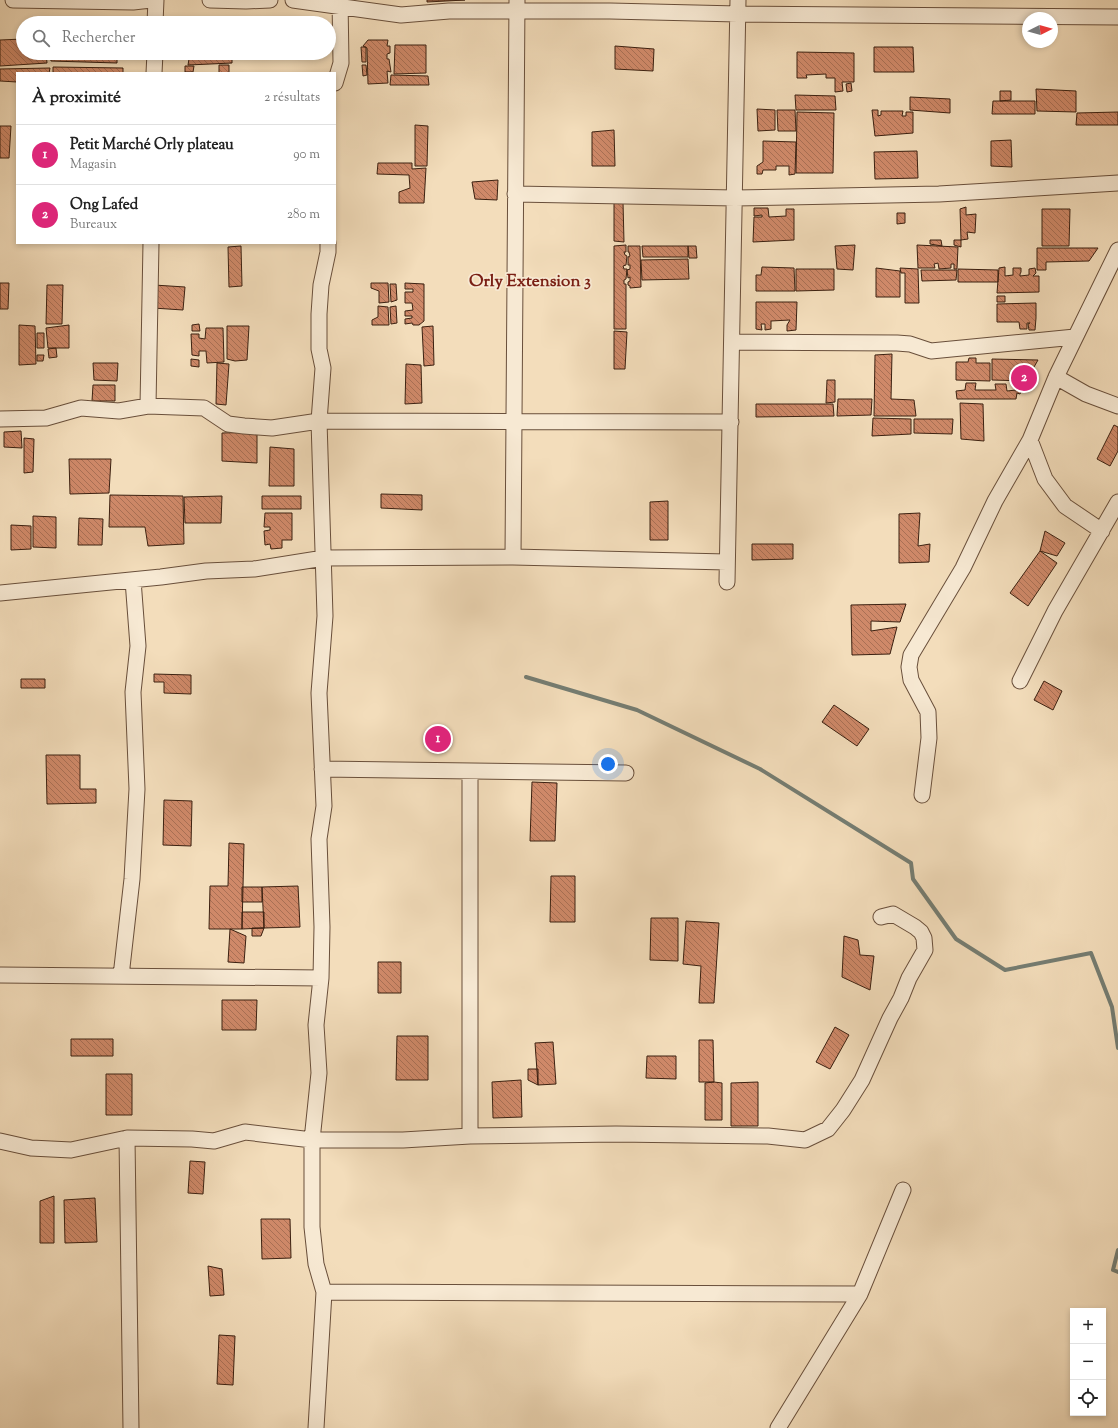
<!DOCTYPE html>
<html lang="fr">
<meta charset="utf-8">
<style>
body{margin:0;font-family:"Sorts Mill Goudy",serif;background:#f2f2f2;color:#222}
.controls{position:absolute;right:12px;bottom:12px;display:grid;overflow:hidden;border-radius:0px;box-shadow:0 2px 6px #0003}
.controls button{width:36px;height:36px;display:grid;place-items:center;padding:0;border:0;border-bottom:1px solid #e0e0e0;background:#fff;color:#222;font:20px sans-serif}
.compass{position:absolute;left:1022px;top:12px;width:36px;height:36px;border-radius:50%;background:#fff;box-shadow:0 2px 6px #0003;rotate:84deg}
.you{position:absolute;left:608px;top:764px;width:14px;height:14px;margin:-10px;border:3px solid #fff;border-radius:50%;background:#1a73e8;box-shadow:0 0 0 6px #1a73e833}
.badge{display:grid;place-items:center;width:26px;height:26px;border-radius:50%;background:#db2777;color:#fff;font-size:13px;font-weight:700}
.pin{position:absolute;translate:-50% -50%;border:2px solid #fff;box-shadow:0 1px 4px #0006}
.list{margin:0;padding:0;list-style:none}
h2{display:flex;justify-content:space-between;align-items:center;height:52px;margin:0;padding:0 16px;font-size:17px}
h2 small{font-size:13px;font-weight:400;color:#767676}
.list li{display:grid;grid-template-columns:26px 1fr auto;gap:12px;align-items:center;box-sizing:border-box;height:60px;padding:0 16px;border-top:1px solid #e0e0e0}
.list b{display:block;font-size:15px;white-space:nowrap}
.list p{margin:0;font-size:13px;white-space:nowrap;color:#767676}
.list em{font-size:13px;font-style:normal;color:#767676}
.icon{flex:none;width:22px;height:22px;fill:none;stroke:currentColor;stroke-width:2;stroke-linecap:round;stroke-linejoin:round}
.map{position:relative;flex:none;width:1118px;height:1428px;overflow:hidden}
.search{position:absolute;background:#fff;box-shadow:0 2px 6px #0003;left:16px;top:16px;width:320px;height:44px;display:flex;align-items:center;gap:10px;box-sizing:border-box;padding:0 14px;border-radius:22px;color:#767676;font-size:15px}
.panel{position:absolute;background:#fff;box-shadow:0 2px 6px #0003;left:16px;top:72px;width:320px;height:172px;border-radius:0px}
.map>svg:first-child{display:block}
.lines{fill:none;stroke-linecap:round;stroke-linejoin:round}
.stream{stroke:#757d72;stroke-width:4}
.building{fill:url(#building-back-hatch);stroke:#3b2010}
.minor-casing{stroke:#694f3b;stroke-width:17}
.minor{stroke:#f7e9d3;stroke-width:15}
.labels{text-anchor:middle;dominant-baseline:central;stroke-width:3.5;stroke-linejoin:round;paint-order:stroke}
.quarter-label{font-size:17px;font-weight:bold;fill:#7a1f14;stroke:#f7e9d3}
</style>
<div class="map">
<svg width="1118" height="1428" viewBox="0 0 1118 1428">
<defs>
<pattern id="building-back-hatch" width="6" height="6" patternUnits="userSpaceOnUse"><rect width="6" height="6" fill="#cf8969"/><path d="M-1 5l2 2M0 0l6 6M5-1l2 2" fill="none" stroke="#a97055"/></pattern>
</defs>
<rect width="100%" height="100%" fill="#f3ddbb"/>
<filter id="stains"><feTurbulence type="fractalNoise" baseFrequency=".005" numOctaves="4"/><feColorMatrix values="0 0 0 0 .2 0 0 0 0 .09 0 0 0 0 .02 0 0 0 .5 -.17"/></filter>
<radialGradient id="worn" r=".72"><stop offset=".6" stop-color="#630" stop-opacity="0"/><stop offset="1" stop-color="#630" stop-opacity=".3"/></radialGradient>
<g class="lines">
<path class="stream" d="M526,677L637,710L760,769L911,863L913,879L956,939L1005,970L1091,953L1112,1007L1118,1048
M1118,1250L1113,1270L1118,1272"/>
</g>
<path class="building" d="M427,0H465L427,2Z
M23,39V53H46L47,63L0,66V40Z
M368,40H388L387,46H390V53L387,54V59H389L391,72L387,71L388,83L368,84L367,48L363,46Z
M395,45H426V73L394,74Z
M615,46L654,49L653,71L615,69Z
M361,47H366V62H362Z
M874,47H913L914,72H874Z
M797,52L854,53V82H842L843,91L835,92V78H826V74L806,75L807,78H797Z
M50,53H117V63L51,61Z
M190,53H232V63L188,65Z
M219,65H229V73H219Z
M362,65H366L367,75L363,76Z
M185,66H194L193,72H185Z
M53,67L123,68V73H53Z
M50,68L49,73H17V82L0,81V69Z
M391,75L428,76L429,85H390Z
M851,83L852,91L847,92L846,84Z
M1036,89L1076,91V112L1037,111Z
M1000,91H1011V100L1000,101Z
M795,95L835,96L836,110H796Z
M910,97L950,99V113L910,110Z
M993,101H1035V114H992Z
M757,109L775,110V130L758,131Z
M777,110H795L796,131H778Z
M872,110H878V116L881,115V111H903L902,116H906V112H913V133L875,136Z
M797,112L834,113L833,173H796Z
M1118,112V125H1076L1077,113Z
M415,125L428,126L427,166H415Z
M0,126H11L9,158H0Z
M614,130L615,166H592V132Z
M1011,140L1012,167L991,166V141Z
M763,141L796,142L795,174L789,175V166H776V170H763L762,174H757V166L763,162Z
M917,151L918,178L875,179L874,152Z
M378,163H412V169L426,168L424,203H399V192L410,188L409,175L377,174Z
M498,180L497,200L475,199L472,182Z
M623,202L624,242L614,241V203Z
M966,207V215L976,214L975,233L967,232L968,239L961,240L960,209Z
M754,208H768L769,217L786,216V209H794V240L753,242L754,217H762V215L754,216Z
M1042,209H1070L1069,246H1042Z
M897,213H905V223L897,224Z
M930,240H941L942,246L930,244Z
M954,240H961V247L954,245Z
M626,245V252H624L625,255L627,256L626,265L623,266L624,269H627L626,279L624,280V284H626V329H614V246Z
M855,245L853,270L837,269L835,246Z
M917,245L958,247L957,269H954V264H951V268L939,269L938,263L934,264L935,268H918Z
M241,246L242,286L229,287L228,247Z
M628,246H640L641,287L630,288V286L628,285V282L630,281V277L628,278L627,270L630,269V265H628V257L630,256L629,252H628Z
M642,246H688V257H643Z
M688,246H696L697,258H689Z
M1037,248H1098L1089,261L1046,262V270H1037Z
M688,259L689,279L642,280L641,260Z
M762,267L794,268L795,291H756V275H761Z
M1005,267V276L1013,275V268H1021V272L1020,274V276L1029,275V269L1035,268L1036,273L1033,276H1039V292L997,293L999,268Z
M876,268L900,271V297H876Z
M900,268L918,269L919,303H905V273H901Z
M796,269H834V290L796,291Z
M958,269L998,270V282H958Z
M921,270H957L956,280L922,281Z
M0,283H9L8,309H0Z
M371,283H388L389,302L379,303V291L371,288Z
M405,283L424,284V321L419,325H413L412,323L405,324V319L412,318V316H405V311L413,310L412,303H405V292H413V289H405Z
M390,284H396L397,300L391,302Z
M47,285H63L62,324H46Z
M154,285L185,287L183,310L153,308Z
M997,296H1005V302H997Z
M756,302H797L796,330L787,331V325L790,320L771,321V329L765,330V324H761L762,330L756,329Z
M1036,303V318L1035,330H1029L1028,324L1030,323H1027V329H1020L1019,322H997V304Z
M378,306L388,307L389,325H372V320L378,317Z
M396,306L397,323L391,324L390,307Z
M199,324L200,331H192V325Z
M19,325L35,326L36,364L19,365Z
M69,325V348H48L46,328Z
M227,326H249L247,360L235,361L227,359Z
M433,326L434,365L424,366L422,327Z
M206,328H223L224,362L207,363L206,351H199V356L192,355L191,334H199V338L205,339Z
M614,331L627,332L625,369H614Z
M37,333H44V348H37Z
M56,348L57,357L49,358L48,349Z
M892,354L891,399L914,400L916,416H874L875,355Z
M37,355H44L43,361H37Z
M969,358H976V363H990V381L956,380V362H968Z
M191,359L199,360V367L191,366Z
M992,359L1038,360L1026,381L992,380Z
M93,363H118L117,381L94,380Z
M217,363L229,364L226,405L216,404Z
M406,364L421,365L422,403L405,404Z
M827,380H835V402L826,403Z
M966,383H976L975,390H996L995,384H1006L1007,391L1016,390L1019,385L1023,387L1020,394L1017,393L1016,399H957L956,391L965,390Z
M93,385H115V401H92Z
M838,399H872L871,415L837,416Z
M960,403L983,404L984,441L961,439Z
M756,404H833L834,416L756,417Z
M873,418L911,419V434L872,436Z
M914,419H953L952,434L914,433Z
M1114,425L1118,427V451L1110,466L1097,459Z
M21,431L22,448L4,447V432Z
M257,432V463L222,461V433Z
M24,438L34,439L33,472L24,473Z
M270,447L294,449V486H269Z
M69,459H111L109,493L70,494Z
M381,494L422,495V510L381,508Z
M110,495L183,496L184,544L148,546L145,527H109Z
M222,496L221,523H185L184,497Z
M262,496H301V509H262Z
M668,501V540H650V502Z
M265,513H292V540H282V548L271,549L270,544L265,545L264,531L270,530V527H264Z
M920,513L918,546L930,544L929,562L899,563V514Z
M33,516L56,517V548L33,547Z
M79,518L103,519L102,545H78Z
M11,525L31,526V549L11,550Z
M1045,531L1065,543L1057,556L1040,551Z
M752,544H793V559L752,560Z
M1040,551L1057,563L1028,606L1010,593Z
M906,604L900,622L871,621V631L897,627L890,654L852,655L851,605Z
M154,674L191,675V694L164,693V682H154Z
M21,679H45V688H21Z
M1044,681L1062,691L1053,710L1034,700Z
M834,705L869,729L857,746L822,722Z
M46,755H80V789H96V803L47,804Z
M532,782L557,783L555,841H530Z
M164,800L192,801L191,846L163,845Z
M229,843L244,844L242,929H209L210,886H228Z
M551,876H575V922H550Z
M298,886L300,927L264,928L262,887Z
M242,887H262V902H242Z
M242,912H264V928L242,929Z
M651,918H678V961L650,960Z
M686,921L719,923L714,1003H699L701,966L683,964Z
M252,928H264L261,936H252Z
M230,929L246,936L244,963L228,962Z
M844,936L858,940L860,955L874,956L870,990L842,977Z
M378,962H401V993H378Z
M222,1000H257L256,1030H222Z
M835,1027L849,1035L830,1069L816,1062Z
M397,1036H428V1080H396Z
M71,1039H113V1056H71Z
M699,1040H713L714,1082H699Z
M553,1042L556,1084L538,1085L535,1043Z
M647,1056H676V1079L646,1078Z
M528,1069H538V1085L528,1080Z
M106,1074H132V1115H106Z
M521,1080L522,1117L493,1118L492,1082Z
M714,1082L722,1083V1120H705V1083Z
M758,1082V1126H731V1083Z
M190,1161L205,1162L203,1194L188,1193Z
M54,1196V1243H40V1201Z
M95,1198L97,1242L65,1243L64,1200Z
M261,1219H290L291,1258L262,1259Z
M208,1266L222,1269L224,1295L210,1296Z
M219,1335L235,1336L233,1385L217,1384Z"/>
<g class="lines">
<g class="minor-casing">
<path id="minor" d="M13,0L133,2L151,0
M210,0L246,1L270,0
M293,0L401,15L449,11H610L738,14L1118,17
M155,23L156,0
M154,73L155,53
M335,83L341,63L340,0
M515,194L735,198L939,194L1118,183
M733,342L897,343L910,344L931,351L1075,337
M1056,377L1086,394L1118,406
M148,406L151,243
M0,419L46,418L81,408L119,411L148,406L204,408L228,424L244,426L272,428L319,421L731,422
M1030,440L1045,479L1065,506L1102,531
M513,557L517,0
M727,582L738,0
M0,593L161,577L206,571L254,569L324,558L513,557L727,562
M1020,681L1055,611L1118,502
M322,769L626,773
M922,795L929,738L928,712L911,680L909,667L911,655L963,568L995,501L1030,440L1056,377L1118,250
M0,975L321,978
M121,976L132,879L137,789L133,692L138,646L133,580
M470,1136V771
M127,1138L131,1428
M0,1141L31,1148L71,1150L127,1138L192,1139L214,1141L245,1132L312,1140H403L470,1136L616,1134L768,1136L805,1140L828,1129L843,1110L862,1080L890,1018L901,998L909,978L925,950L924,938L921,932L915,927L893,914L881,917
M324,1292L860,1294
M316,1428L324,1292L316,1264L312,1227V1140L319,1073L316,1025L321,978L322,927L319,839L324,806L319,693L325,616L319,421L323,368L319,349V314L321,285L328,252V243
M778,1428L860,1294L903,1190"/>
</g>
<use href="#minor" class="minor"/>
</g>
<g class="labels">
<g class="quarter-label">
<text x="530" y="282">Orly Extension 3</text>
</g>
</g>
<rect width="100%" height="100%" filter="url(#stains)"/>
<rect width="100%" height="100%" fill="url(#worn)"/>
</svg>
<div class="controls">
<button>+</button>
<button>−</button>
<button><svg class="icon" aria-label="locate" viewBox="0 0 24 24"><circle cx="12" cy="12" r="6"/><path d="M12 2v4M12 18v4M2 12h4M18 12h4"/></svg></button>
</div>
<svg class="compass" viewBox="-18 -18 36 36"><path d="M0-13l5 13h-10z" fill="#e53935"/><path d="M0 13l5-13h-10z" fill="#767676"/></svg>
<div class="you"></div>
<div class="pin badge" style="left:438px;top:739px">1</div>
<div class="pin badge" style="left:1024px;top:378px">2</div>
<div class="search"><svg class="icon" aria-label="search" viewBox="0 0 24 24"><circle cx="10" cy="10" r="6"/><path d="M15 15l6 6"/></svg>Rechercher</div>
<section class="panel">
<h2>À proximité<small>2 résultats</small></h2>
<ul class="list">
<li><span class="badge">1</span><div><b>Petit Marché Orly plateau</b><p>Magasin</p></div><em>90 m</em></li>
<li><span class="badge">2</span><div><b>Ong Lafed</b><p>Bureaux</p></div><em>280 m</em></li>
</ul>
</section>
</div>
